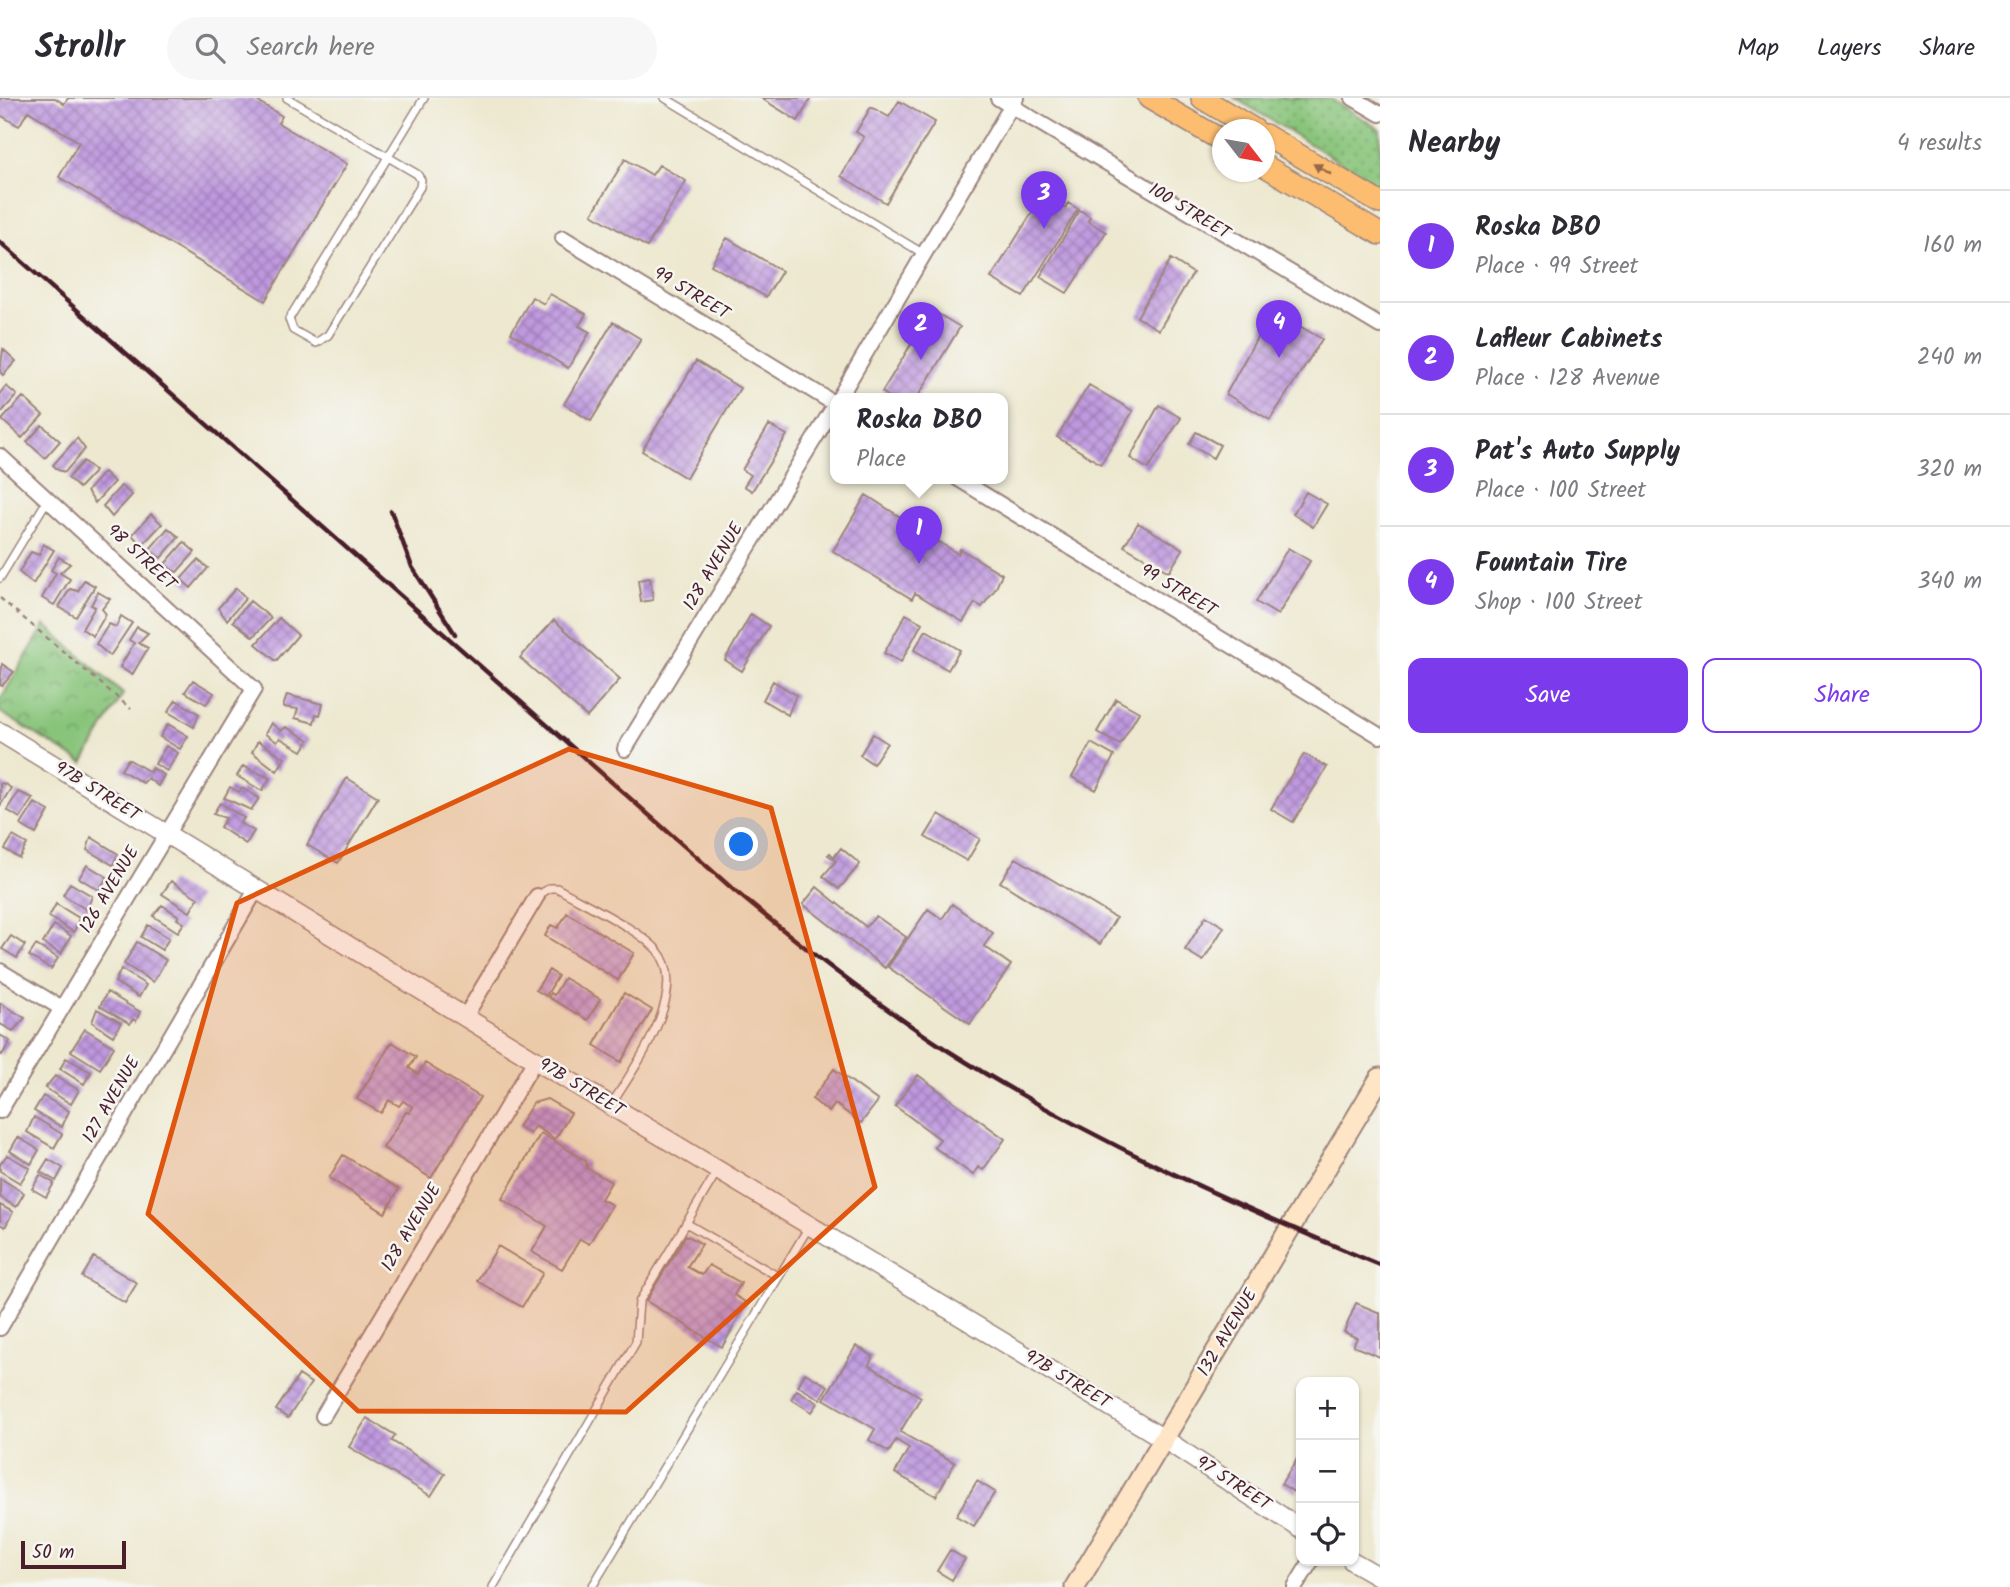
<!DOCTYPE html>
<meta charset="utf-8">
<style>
body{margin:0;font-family:Kalam,sans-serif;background:#f7f7f7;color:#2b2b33}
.controls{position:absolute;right:21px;bottom:21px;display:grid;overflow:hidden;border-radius:14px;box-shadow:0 2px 5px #0004}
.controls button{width:63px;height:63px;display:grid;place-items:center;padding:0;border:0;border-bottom:2px solid #e1e1e2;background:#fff;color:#2b2b33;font:35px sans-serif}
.compass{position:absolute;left:1212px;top:21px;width:63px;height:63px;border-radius:50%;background:#fff;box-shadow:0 2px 5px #0004;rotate:121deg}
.scale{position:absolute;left:21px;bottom:18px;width:105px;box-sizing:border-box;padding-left:7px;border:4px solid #4a1f2b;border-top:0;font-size:19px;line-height:24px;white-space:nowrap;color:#4a1f2b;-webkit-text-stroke:5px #f6f6f2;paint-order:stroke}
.you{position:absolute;left:742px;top:747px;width:24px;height:24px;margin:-18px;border:5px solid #fff;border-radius:50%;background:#1a73e8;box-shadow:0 0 0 10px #1a73e833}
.badge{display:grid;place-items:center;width:46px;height:46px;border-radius:50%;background:#7c3aed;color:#fff;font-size:23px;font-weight:700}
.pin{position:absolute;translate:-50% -58px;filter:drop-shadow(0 2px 4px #0008)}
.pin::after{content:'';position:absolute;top:37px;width:24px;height:21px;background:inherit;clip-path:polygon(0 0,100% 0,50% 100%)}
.popup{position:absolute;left:830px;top:295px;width:178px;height:91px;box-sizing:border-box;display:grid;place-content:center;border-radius:14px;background:#fff;filter:drop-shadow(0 2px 5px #0005);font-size:23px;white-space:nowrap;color:#7c7c81}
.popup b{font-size:26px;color:#2b2b33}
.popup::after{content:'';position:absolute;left:50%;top:100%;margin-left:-14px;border:14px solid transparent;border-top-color:#fff}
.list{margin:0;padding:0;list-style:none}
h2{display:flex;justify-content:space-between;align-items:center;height:91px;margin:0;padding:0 28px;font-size:30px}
h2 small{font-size:23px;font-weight:400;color:#7c7c81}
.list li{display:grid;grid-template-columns:46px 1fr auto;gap:21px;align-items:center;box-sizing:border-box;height:112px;padding:0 28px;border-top:2px solid #e1e1e2}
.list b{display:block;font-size:26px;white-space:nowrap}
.list p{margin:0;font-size:23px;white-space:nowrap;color:#7c7c81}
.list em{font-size:23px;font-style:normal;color:#7c7c81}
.actions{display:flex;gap:14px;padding:21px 28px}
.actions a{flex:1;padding:16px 0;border:2px solid #7c3aed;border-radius:14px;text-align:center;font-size:24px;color:#7c3aed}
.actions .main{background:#7c3aed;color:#fff}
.icon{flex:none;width:38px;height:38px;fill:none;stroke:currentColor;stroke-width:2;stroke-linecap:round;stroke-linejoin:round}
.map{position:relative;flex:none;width:1380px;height:1489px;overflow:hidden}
header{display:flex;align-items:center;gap:42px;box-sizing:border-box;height:98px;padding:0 35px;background:#fff;border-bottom:2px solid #e1e1e2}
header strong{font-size:33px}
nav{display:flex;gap:38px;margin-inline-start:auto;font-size:24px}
.search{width:490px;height:63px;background:#f7f7f7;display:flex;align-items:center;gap:18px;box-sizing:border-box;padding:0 24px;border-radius:38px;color:#7c7c81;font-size:26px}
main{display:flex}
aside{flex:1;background:#fff}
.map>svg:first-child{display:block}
.grass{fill:url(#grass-dots);stroke:#697252;stroke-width:2}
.park{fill:url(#park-crowns);stroke:#697252;stroke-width:2}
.building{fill:url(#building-cross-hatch)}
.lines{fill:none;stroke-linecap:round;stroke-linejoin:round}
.service-casing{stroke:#9c847d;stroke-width:10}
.minor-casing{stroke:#9c847d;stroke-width:18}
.tertiary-casing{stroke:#9c847d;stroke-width:21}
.secondary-casing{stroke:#9c847d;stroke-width:23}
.primary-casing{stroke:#9c847d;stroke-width:24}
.path{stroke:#9c847d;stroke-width:2.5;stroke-dasharray:5 5;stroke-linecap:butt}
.service{stroke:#fff;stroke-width:7}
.minor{stroke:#fff;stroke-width:14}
.tertiary{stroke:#fff;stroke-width:18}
.secondary{stroke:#fee5c5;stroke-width:19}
.primary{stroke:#fcbd6f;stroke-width:21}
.rail{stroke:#4a1f2b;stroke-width:4.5}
.oneway{fill:#9a664a}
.marked{fill:#e0560e;fill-opacity:0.2;stroke:#e0560e;stroke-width:5;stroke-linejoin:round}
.labels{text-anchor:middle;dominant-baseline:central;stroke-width:5;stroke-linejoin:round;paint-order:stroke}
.street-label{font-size:18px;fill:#4a1f2b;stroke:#f6f6f2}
</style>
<header>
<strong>Strollr</strong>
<div class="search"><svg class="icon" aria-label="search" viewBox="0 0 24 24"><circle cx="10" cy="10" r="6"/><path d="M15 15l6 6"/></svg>Search here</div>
<nav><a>Map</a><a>Layers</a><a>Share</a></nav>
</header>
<main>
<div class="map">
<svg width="1380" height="1489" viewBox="0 0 1380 1489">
<defs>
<pattern id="grass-dots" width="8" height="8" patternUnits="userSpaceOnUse" patternTransform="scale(1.75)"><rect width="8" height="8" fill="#88c47a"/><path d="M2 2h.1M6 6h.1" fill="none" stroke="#719f64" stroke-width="1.8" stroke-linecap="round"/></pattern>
<pattern id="park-crowns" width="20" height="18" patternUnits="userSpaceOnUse" patternTransform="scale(1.75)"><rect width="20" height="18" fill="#88c47a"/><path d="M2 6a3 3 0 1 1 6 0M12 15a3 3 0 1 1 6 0" fill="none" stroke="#719f64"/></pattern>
<pattern id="building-cross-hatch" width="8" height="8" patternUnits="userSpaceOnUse" patternTransform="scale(1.75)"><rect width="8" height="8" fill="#bf99df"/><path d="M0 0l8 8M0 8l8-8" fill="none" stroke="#9d7cb5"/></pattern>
</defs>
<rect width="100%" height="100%" fill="#f6f6f2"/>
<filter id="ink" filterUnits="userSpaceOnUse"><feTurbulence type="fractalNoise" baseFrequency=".0143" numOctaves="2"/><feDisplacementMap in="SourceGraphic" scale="14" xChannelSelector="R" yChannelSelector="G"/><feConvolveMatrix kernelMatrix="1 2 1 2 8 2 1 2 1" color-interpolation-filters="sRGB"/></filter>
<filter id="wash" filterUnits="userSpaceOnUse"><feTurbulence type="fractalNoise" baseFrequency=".00686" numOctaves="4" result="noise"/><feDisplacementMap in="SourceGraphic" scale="28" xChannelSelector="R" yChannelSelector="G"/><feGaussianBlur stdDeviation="1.57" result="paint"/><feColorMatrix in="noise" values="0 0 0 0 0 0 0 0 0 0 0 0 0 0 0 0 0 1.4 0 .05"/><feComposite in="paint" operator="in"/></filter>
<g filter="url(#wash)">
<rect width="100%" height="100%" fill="#ede8cf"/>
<path class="grass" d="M1235,0H1329L1380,31V89Z"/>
<path class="park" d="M45,527L123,596L83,665L0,614V602Z"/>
<g id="blocks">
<path class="building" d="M0,0H55L64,6L68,0H252L282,18L278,25L347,66L265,203L59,79L79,44L28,13L19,28L0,17Z
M761,0H811L798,23Z
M899,3L935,24L886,105L841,78L864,39L856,34L871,9L889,19Z
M625,61L652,77L659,67L686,83L647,149L592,116Z
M1043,97L1065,110L1068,105L1078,111L1023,199L991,180Z
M1080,112L1090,119L1088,123L1106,134L1067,195L1040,179Z
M727,140L782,173L766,199L711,167Z
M1171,161L1193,175L1159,232L1137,219Z
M550,196L586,216L579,228L590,234L568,270L511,235L532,199L544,206Z
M932,212L960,229L917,300H891L882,294Z
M1272,212L1322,241L1270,322L1226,296Z
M613,224L641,241L591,323L564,306Z
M3,251L16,263L3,277L0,274Z
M696,263L740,290L686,380L642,353Z
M1089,287L1133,313L1101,366L1057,339Z
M6,288L17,297L0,316V295Z
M23,299L43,317L22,340L2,322Z
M1159,307L1181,320L1148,371L1130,360Z
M42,327L60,343L45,360L27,344Z
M769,327L787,337L752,393L744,388L751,377L742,372Z
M1196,334L1220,347L1213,360L1189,346Z
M77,340L85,351L65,374L58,372L53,367Z
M83,363L95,373L79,390L68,380Z
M104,374L114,384L95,405L87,393Z
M121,388L132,397L112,419L103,408Z
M1306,394L1327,406L1313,429L1293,416Z
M866,397L958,456L960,451L1002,476L996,490L982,509L975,505L963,524L915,495L912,501L833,453Z
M151,416L162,426L144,445L139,444L132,437Z
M1138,425L1183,451L1169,474L1124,448Z
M168,430L179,439L161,460L149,452Z
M184,444L195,454L177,474L172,472L165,466Z
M43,446L54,452L33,486L19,474L31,454L39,457Z
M1288,450L1310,463L1278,517L1256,504Z
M59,459L70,466L60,475L70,481L54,507L42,500L56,475L51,472Z
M198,462L208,470L191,490L181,481Z
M650,480L653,502L641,504L638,482Z
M84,482L95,488L76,519L59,509L70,491L78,493Z
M236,490L246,500L227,522L218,510Z
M98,494L110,501L102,511L106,516L93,538L82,531L95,509L91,507Z
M250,503L271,520L253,539L233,523Z
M751,516L769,528L742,573L725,562Z
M906,516L922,525L901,564L884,555Z
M121,518L132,525L110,558L96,546L109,526L116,529Z
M279,520L298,537L276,563L256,546Z
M554,522L620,581L587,619L520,560Z
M137,529L148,535L138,545L148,550L132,577L120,569L134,545L129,542Z
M926,532L960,552L948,572L914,552Z
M2,566L14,574L2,588L0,587Z
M193,582L214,595L206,606L185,594Z
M773,583L796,597L788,617L763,602Z
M287,597L323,606L320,617L316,616L314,625L295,620L298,611L283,609Z
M1116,601L1139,614L1120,647L1097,634Z
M176,602L199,616L194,629L168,614Z
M271,625L281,633L286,629L309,642L302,653L280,640L277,644L265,636Z
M168,626L188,638L180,651L160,639Z
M873,636L887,645L873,666L860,657Z
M258,643L285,660L277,673L252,654Z
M1091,645L1114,658L1096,692L1072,679Z
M166,648L178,655L167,673L155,666Z
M1304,656L1327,669L1293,724L1271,711Z
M128,661L150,674L152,670L164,677L158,688L148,680L143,685L121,672Z
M243,668L270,680L262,693L237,678Z
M347,680L378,699L338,765L307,747Z
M3,685L11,690L0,708V686Z
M230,689L239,694L242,690L259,700L251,712L224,700Z
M18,694L33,700L20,720L7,712Z
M35,705L49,713L36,736L21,727Z
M220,705L244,720L240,725L254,733L246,746L220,729L226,720L213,716Z
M939,716L980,741L967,763L925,739Z
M13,738L27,746L19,760L5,751Z
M91,739L118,756L113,767L87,752Z
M841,750L860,766L839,791L823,778L836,763L828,757L830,755L834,759Z
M1016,760L1116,820L1100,846L1000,784Z
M87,767L107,779L99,792L79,780Z
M171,783L198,800L190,814L162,796Z
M70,785L92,798L87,812L63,797Z
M817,789L866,829L876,818L906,839L885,870L803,806Z
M56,806L79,820L74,834L49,819Z
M952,806L993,835L984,848L1011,867L970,926L888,869L928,811L942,821Z
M162,807L179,818L177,821L184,825L178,834L153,818Z
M567,815L634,855L618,882L545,838L551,827L558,830Z
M1206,818L1224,829L1203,863L1185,852Z
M54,827L71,838L61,856L43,845Z
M148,827L169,840L162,852L141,839Z
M11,838L25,847L17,860L2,851Z
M137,844L166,862L153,884L124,866Z
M36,847L58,860L51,871L29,858Z
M121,871L146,887L139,899L115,884Z
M549,872L558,878L546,898L536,892Z
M564,880L600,901L588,922L548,899L551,895L554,897Z
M107,894L140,914L136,923L133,921L130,926L100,908Z
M624,895L652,912L621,964L594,947Z
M0,905L25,920L13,933L0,926Z
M97,911L121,925L113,938L92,924Z
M85,931L114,949L100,971L71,953Z
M0,937L10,943L2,957L0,955Z
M392,944L416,959L409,970L418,976L425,965L480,999L431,1080L383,1050L406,1014L409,1015L413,1009L403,1003L399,1008L389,1002L381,1015L357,1001Z
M66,960L91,974L84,986L60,971Z
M834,971L878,1003L861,1025L835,1006L829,1014L812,1001Z
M918,977L1005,1041L983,1072L978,1069L973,1077L934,1049L940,1041L895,1008Z
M55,978L79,992L71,1006L45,990Z
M43,998L69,1013L62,1029L34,1013Z
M547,1001L571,1015L555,1041L535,1028L530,1036L518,1029L533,1005Z
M34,1019L62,1036L54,1050L27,1034Z
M541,1035L586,1063L587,1070L611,1084L601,1101L612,1107L589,1146L580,1141L562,1171L532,1154L547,1128L502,1101Z
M18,1039L39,1052L31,1066L10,1053Z
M7,1057L30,1070L20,1085L0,1073V1066Z
M343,1057L399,1091L385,1115L329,1080Z
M48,1061L63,1070L56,1083L40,1074Z
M40,1077L54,1085L46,1099L32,1091Z
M0,1080L24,1095L16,1109L0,1099Z
M0,1107L13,1114L5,1129L0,1126Z
M686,1137L702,1146L687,1169L702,1177L709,1167L741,1185L734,1197L747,1205L722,1249L646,1203Z
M498,1148L543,1175L522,1209L477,1183Z
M94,1159L137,1185L125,1205L82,1179Z
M1356,1205L1380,1215V1259L1353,1248L1357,1240L1344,1234Z
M856,1248L873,1258L869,1267L921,1299L900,1334L955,1365L936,1398L895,1375L909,1350L896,1342L889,1354L869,1342L875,1331L824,1301Z
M805,1275L828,1288L820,1301L798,1288Z
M299,1277L311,1285L288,1320L276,1312Z
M797,1292L818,1305L812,1314L791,1301Z
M367,1320L395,1337L392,1343L445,1376L431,1398L349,1349Z
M1301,1355V1386L1296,1395L1281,1386Z
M977,1383L995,1394L974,1428L956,1418Z
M950,1452L965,1461L952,1482L937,1473Z"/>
</g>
</g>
<g filter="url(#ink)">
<use href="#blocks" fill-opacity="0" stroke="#9c847d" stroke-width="2"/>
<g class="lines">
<g class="service-casing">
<path id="service" d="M287,0L417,76L421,82L420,89L328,237L316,245L293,232L289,221L424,0
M665,0L924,156
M0,480L48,401
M537,798L550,790H557C583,805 638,831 657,852C692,892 633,972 611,1007
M686,1125L779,1179
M493,1489L636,1244L639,1204L718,1072
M592,1489L810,1127"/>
</g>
<g class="minor-casing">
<path id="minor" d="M998,0L1380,228
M1353,0L1380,16
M563,140L835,306
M839,300L1016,0
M0,358L254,591L0,1013
M957,380L1380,638
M625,651L835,307
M0,873L61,910
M465,919L537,798
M0,1230L256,792
M323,1318L535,962
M1295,1489L1311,1463"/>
</g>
<g class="tertiary-casing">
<path id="tertiary" d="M0,634L535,962L1164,1341L1301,1431
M1352,1463L1380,1479"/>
</g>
<g class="secondary-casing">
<path id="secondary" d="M1075,1489L1380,980"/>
</g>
<g class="primary-casing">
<path id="primary" d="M1149,0L1223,43
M1202,0L1255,32
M1265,37L1380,105
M1265,68L1380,136"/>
</g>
<path class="path" d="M0,500L131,611"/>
<use href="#service" class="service"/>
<use href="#minor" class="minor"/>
<use href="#tertiary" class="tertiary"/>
<use href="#secondary" class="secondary"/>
<use href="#primary" class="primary"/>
<path class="rail" d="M0,144L735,793C803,849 873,904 947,952C1084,1039 1231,1105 1380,1167
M391,413L412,469L455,536"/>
</g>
<defs><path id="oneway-solid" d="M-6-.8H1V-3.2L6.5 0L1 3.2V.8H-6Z" transform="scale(1.75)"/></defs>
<use class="oneway" href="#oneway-solid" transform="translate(1322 71) rotate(-149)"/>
</g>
<path class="marked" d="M569,651L771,710L875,1089L626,1314L358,1313L148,1116L237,805Z"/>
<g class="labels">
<g class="street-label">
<text transform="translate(1189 114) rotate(31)">100 STREET</text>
<text transform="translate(691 196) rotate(31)">99 STREET</text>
<text transform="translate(141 460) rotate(43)">98 STREET</text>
<text transform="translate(714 469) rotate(-59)">128 AVENUE</text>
<text transform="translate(1178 493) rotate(31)">99 STREET</text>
<text transform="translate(97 694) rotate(32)">97B STREET</text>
<text transform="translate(110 792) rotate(-59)">126 AVENUE</text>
<text transform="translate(581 990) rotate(31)">97B STREET</text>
<text transform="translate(112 1002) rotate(-60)">127 AVENUE</text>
<text transform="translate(412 1130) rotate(-59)">128 AVENUE</text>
<text transform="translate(1228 1235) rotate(-59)">132 AVENUE</text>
<text transform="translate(1067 1282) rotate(31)">97B STREET</text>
<text transform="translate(1233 1386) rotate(33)">97 STREET</text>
</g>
</g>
</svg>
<div class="controls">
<button>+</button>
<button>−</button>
<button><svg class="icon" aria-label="locate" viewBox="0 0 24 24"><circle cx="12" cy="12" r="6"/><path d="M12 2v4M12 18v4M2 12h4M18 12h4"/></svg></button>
</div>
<svg class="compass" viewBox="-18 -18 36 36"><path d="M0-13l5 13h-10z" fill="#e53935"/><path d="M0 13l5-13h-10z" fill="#7c7c81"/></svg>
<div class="scale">50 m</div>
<div class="you"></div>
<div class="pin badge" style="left:919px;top:466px">1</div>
<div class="popup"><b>Roska DBO</b>Place</div>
<div class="pin badge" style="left:921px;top:262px">2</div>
<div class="pin badge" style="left:1044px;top:131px">3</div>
<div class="pin badge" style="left:1279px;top:260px">4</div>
</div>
<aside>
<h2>Nearby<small>4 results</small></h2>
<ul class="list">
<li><span class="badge">1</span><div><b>Roska DBO</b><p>Place · 99 Street</p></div><em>160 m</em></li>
<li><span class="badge">2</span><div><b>Lafleur Cabinets</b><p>Place · 128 Avenue</p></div><em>240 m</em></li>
<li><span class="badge">3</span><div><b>Pat's Auto Supply</b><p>Place · 100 Street</p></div><em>320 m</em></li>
<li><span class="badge">4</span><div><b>Fountain Tire</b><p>Shop · 100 Street</p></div><em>340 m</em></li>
</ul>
<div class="actions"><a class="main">Save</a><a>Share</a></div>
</aside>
</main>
